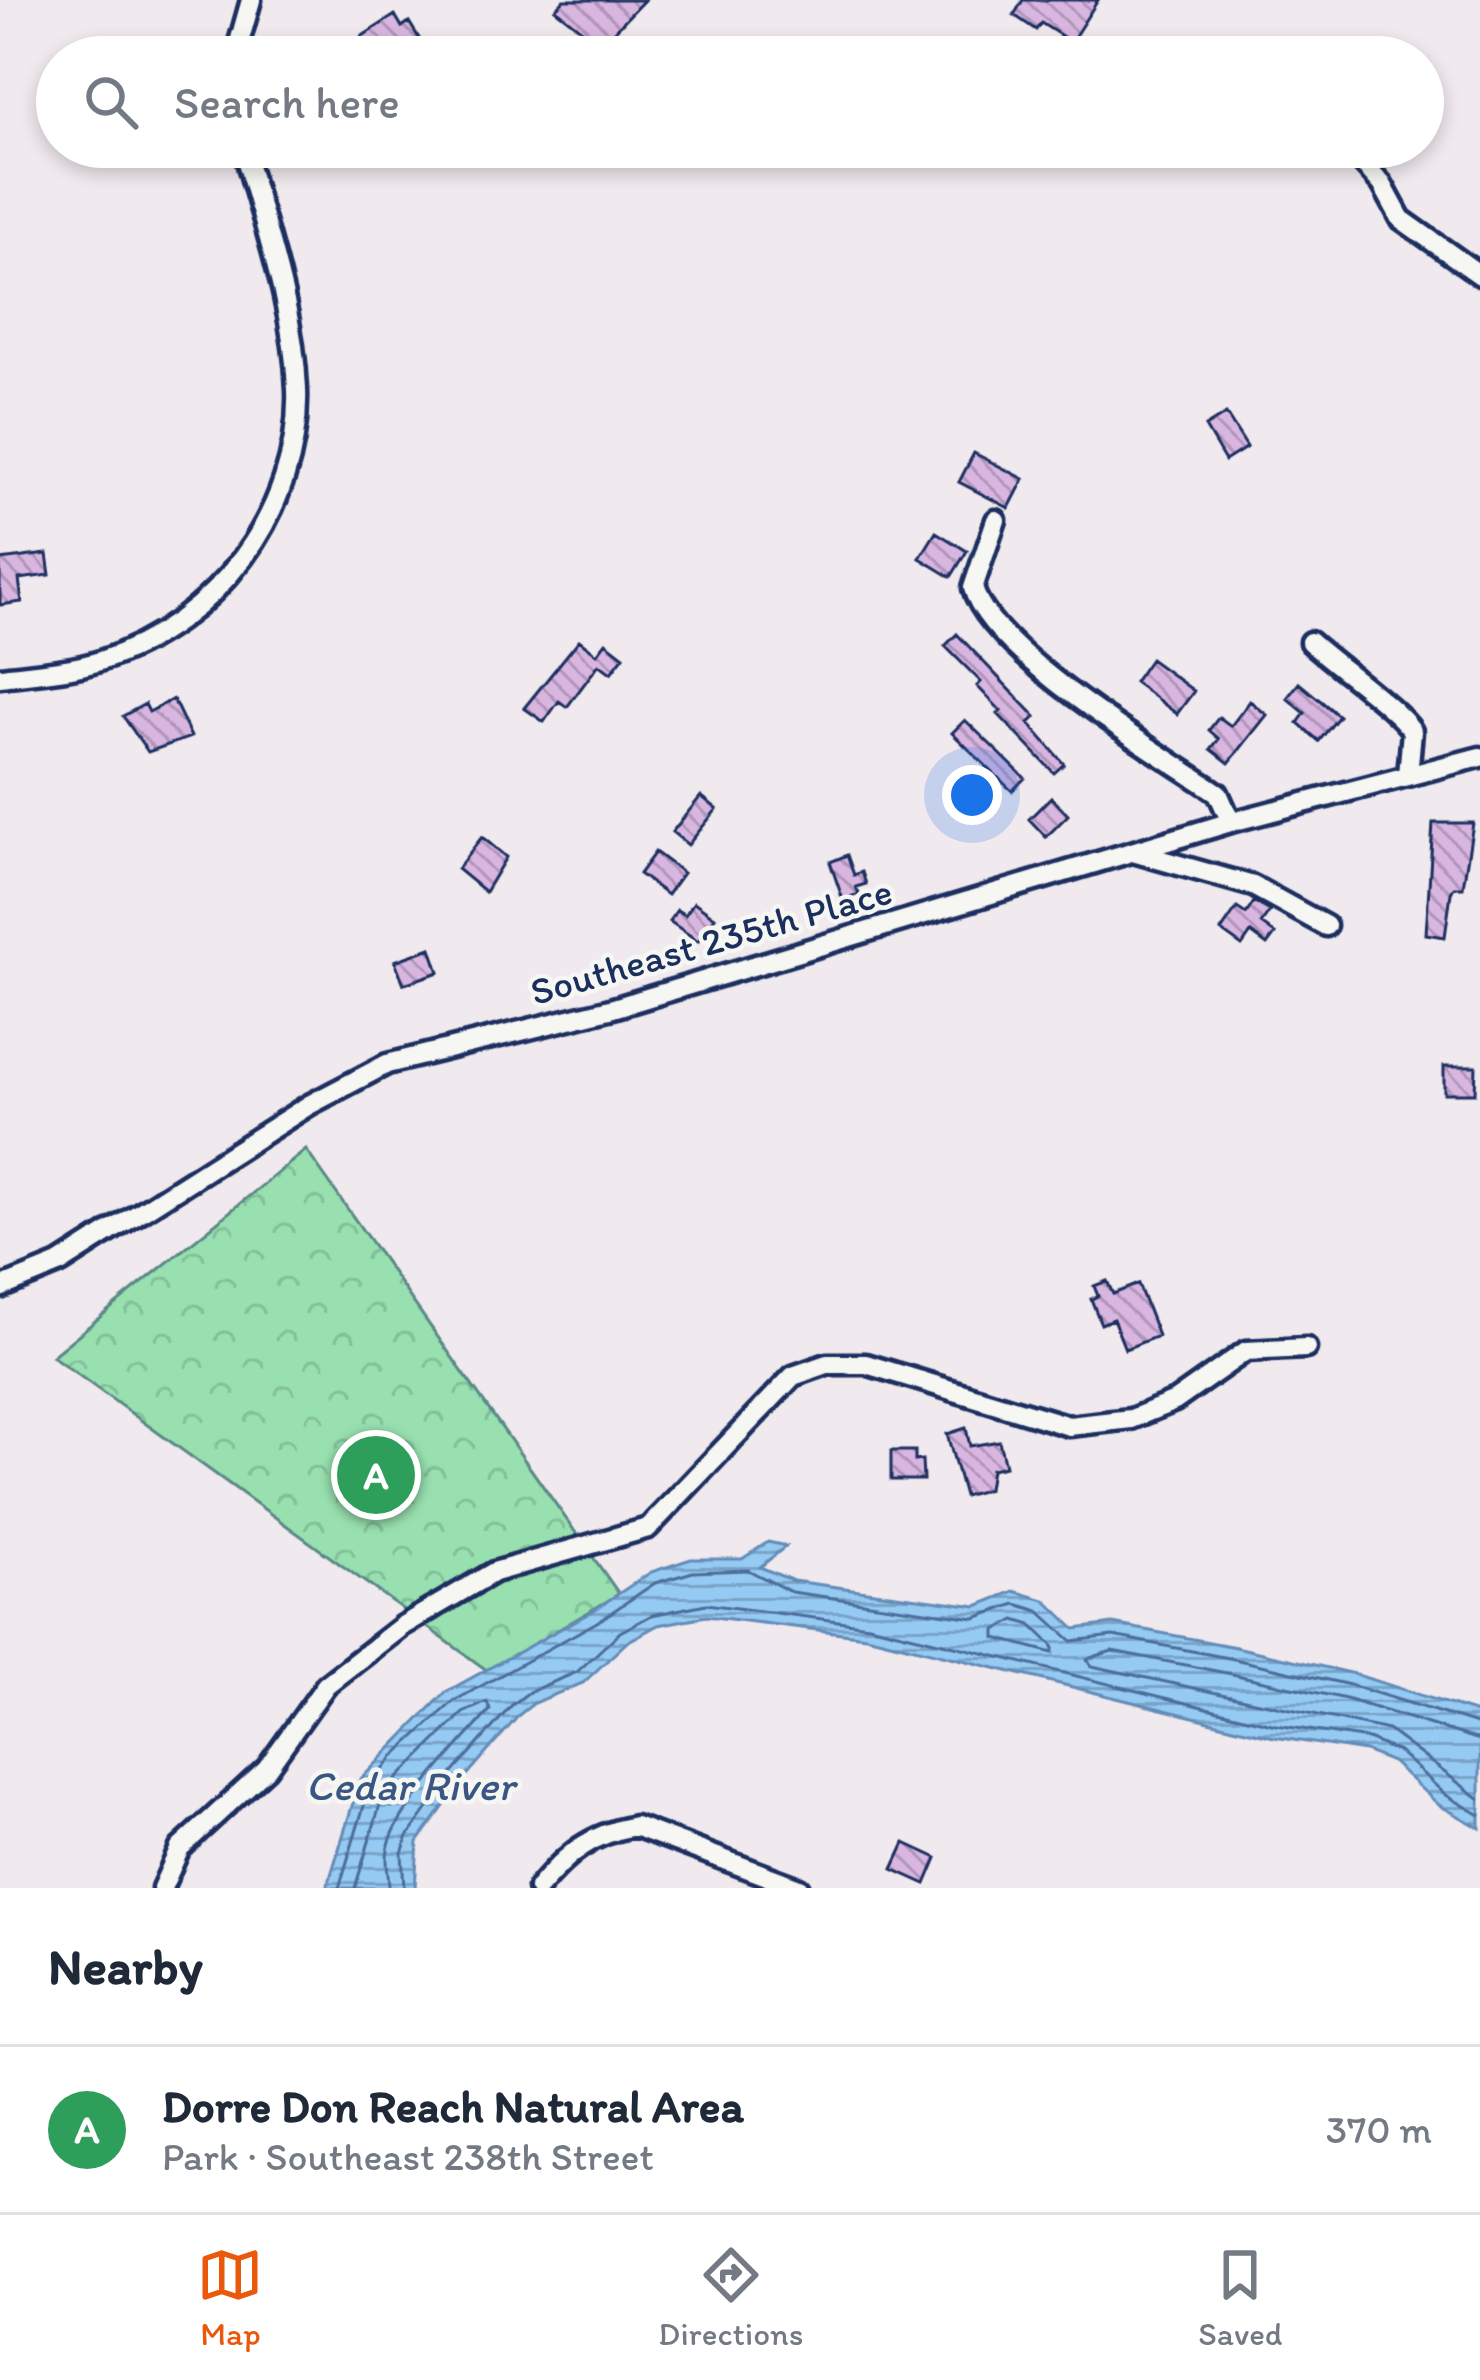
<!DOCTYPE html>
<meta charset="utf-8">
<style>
body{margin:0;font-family:Itim,sans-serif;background:#f2f2f3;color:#1f2937}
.you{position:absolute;left:972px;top:795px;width:42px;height:42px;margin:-30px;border:9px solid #fff;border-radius:50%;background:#1a73e8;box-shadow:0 0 0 18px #1a73e833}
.badge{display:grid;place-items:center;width:78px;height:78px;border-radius:50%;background:#ea580c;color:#fff;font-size:39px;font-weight:700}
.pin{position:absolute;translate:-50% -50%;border:6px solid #fff;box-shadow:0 3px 12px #0006}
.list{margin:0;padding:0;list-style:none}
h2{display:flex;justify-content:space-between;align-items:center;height:156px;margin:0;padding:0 48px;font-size:51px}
h2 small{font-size:39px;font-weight:400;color:#747a83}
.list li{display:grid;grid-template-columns:78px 1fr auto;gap:36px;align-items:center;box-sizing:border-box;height:168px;padding:0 48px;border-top:3px solid #e0e1e3}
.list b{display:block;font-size:45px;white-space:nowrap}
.list p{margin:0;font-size:39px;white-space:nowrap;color:#747a83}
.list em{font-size:39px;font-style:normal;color:#747a83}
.icon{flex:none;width:66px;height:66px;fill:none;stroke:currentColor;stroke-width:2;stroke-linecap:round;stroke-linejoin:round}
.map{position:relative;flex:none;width:1480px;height:1888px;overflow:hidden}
.search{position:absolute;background:#fff;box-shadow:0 6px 18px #0003;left:36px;right:36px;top:36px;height:132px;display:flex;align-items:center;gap:30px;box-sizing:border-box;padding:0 42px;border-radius:66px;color:#747a83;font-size:45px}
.sheet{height:324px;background:#fff}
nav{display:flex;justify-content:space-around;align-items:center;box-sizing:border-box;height:168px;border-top:3px solid #e0e1e3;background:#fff;font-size:33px;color:#747a83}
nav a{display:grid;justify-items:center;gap:6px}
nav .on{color:#ea580c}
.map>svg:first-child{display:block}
.forest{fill:url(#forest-crowns);stroke:#5a8886;stroke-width:3}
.water{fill:url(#water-rules);stroke:#648cb7;stroke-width:3}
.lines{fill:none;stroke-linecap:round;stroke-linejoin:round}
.shore{stroke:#4c6d9a;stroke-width:3}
.building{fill:url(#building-back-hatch);stroke:#1b2f5e;stroke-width:3}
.minor-casing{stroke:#1b2f5e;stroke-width:27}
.minor{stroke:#f6f6f2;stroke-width:18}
.labels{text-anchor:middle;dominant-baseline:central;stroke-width:9;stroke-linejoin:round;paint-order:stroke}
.street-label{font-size:39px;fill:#1b2f5e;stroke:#f6f6f2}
.water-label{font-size:42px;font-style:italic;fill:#3a5683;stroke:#f6f6f2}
</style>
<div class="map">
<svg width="1480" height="1888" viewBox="0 0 1480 1888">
<defs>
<pattern id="forest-crowns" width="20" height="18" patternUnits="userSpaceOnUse" patternTransform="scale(3)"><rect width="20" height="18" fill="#98e0af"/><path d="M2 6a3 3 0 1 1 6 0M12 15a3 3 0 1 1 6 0" fill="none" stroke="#82c099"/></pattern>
<pattern id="water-rules" width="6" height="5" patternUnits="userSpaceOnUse" patternTransform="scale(3)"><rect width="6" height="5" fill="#95caf3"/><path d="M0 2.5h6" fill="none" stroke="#79a4c8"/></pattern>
<pattern id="building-back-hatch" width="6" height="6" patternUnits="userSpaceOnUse" patternTransform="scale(3)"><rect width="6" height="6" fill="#d9b6e0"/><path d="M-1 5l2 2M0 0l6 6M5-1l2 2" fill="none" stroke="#af94b9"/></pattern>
</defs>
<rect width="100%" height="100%" fill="#f0e9ee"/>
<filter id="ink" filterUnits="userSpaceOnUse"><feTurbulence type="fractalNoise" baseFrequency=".00833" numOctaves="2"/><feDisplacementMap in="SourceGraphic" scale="24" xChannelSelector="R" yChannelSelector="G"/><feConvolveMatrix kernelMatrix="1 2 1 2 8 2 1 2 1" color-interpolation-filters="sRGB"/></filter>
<g filter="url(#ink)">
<path class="forest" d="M306,1150L619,1594L488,1671L52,1356Z"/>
<path class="water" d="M768,1542L786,1546L760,1567L793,1581L977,1606L1014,1591L1045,1600L1075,1629L1113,1624L1236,1647L1354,1674L1480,1714V1828L1439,1805L1392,1762L1365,1751L1274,1737L866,1636L706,1616L658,1625L627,1642L583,1683L534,1703L520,1714L462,1781L418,1842L415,1888H327L360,1780L446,1692L591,1612L651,1572L691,1559H742Z"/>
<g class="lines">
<path class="shore" d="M1015,1620L1031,1625L1053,1646V1653L996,1638V1630Z
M1480,1740L1346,1699L1232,1674L1112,1651L1087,1659L1092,1666L1388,1730L1480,1799
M339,1888L370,1786L394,1756L454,1701L597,1622L655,1583L693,1572L748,1570L791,1592L975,1618L1016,1604L1039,1611L1072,1641L1113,1636L1234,1659L1350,1685L1480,1725
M355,1888L384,1792L463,1713L487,1702L490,1710C463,1743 395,1809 388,1849C385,1862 389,1875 389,1888
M404,1888L402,1853L408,1836L453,1773L512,1705L529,1692L577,1672L620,1632L652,1615L706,1604L869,1625L1276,1725L1368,1739L1399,1752L1446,1795L1480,1815"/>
</g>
<path class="building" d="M564,0H644L601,45L555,9Z
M1023,0H1098L1071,42L1041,23L1036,30L1014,15Z
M395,15L402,27L409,22L425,48L411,57H370L358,39Z
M1226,414L1247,447L1225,461L1205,427Z
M974,453L1024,479L1009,508L959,482Z
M936,532L967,551L951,577L920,558Z
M47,554L50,575L19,579L22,602L0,605V560Z
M957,634L1036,717L1029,723L1064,764L1054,773L998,714L1001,711L977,686L981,682L945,646Z
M579,640L597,654L606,642L624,656L611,673L599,664L567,707L559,701L544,722L524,708Z
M1150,659L1194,691L1177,714L1134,682Z
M1299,683L1339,716L1319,741L1298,723L1305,713L1287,698Z
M173,699L191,737L148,752L123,716L145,704L149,712Z
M1250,701L1267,715L1229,763L1211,749L1219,739L1209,730L1219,717L1231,726Z
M965,720L1025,778L1012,791L952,733Z
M701,796L717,809L688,845L672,832Z
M1051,797L1068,815L1046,837L1029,819Z
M1433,823H1473L1463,887H1454L1451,893L1445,937L1426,934Z
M482,837L506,857L485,892L457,869Z
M655,852L683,873L667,895L639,874Z
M847,855L854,875L862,872L866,884L856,887L859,894L843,900L830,862Z
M694,902L715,917L698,941L669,921L677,910L685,915Z
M1254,902L1270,911L1261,924L1275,934L1267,945L1251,933L1242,946L1221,931L1237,908L1246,914Z
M431,948L439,972L404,984L395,961Z
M1444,1066H1476L1475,1093H1444Z
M1107,1281L1113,1294L1138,1284L1158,1336L1125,1349L1113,1319L1101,1324L1091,1299L1098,1296L1094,1286Z
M966,1428L970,1446L999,1441L1005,1466L991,1469L988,1489L964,1496L947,1434Z
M891,1451H915V1461L922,1460L923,1480H891Z
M905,1843L937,1858L926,1884L893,1869Z"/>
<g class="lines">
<g class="minor-casing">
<path id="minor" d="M235,57L251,0
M1351,150L1382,184L1401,219L1480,275
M996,520L973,588C992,654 1158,752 1218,793L1231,822
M1310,642C1335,665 1397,708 1412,731L1408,775
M0,677C33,673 69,671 100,661C215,624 301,512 297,390C294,307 264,226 243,147
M1133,852L1253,886L1326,926
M0,1288L59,1264L309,1105L387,1064L610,1009L1231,822L1480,757
M162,1888L180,1848L267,1768L326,1685L402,1626L494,1572L648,1528L793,1376L827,1364H866L1069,1426L1131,1419L1175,1401L1246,1351L1306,1348
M538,1888C567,1854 590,1834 635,1826L799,1888"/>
</g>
<use href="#minor" class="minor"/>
</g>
</g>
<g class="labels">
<g class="street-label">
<text transform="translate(711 941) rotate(-16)">Southeast 235th Place</text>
</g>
<g class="water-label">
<text x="410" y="1785">Cedar River</text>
</g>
</g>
</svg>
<div class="you"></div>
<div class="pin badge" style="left:376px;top:1475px;background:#2e9e5b">A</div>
<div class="search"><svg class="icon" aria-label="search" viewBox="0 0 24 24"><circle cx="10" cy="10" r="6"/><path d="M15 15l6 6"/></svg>Search here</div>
</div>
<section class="sheet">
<h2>Nearby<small></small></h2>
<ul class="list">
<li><span class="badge" style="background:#2e9e5b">A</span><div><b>Dorre Don Reach Natural Area</b><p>Park · Southeast 238th Street</p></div><em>370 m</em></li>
</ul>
</section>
<nav>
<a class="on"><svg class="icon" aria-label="map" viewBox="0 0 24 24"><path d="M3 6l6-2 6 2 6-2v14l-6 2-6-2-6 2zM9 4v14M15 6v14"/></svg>Map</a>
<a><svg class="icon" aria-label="directions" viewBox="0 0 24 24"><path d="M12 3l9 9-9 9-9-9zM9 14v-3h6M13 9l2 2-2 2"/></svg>Directions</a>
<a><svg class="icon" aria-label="saved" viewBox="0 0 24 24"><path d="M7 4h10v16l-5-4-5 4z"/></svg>Saved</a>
</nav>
